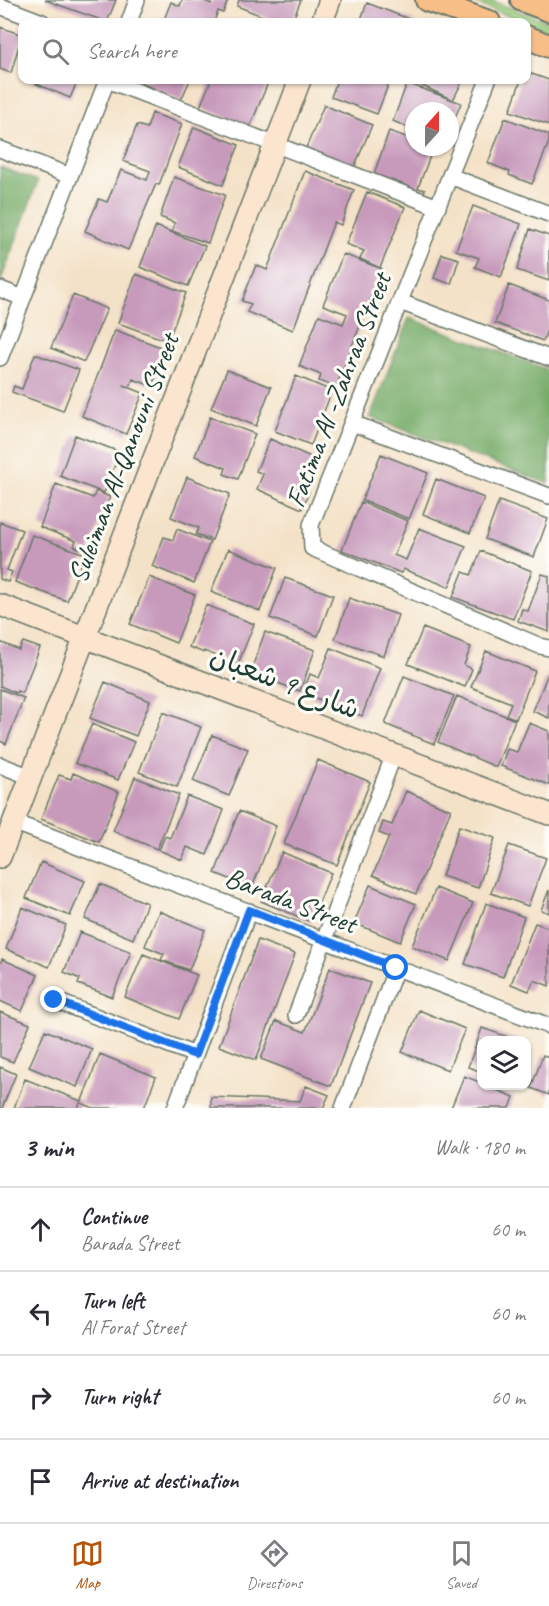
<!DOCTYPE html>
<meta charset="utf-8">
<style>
body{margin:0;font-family:Caveat,"Playpen Sans Arabic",sans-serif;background:#f2f2f3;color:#2b2b33}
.controls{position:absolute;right:18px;bottom:18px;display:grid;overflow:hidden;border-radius:12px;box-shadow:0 2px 4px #0004}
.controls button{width:54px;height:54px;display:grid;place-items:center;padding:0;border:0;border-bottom:2px solid #e1e1e2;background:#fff;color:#2b2b33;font:30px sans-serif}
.compass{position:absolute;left:405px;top:102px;width:54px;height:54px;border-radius:50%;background:#fff;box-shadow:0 2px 4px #0004;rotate:21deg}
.stop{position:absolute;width:18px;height:18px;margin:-14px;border:4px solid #1a73e8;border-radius:50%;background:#fff}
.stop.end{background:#1a73e8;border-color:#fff;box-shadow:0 2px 6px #0008}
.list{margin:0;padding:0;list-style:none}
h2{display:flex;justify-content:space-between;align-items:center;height:78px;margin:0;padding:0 24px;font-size:26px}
h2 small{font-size:20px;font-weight:400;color:#7c7c81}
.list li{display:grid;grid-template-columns:39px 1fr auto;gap:18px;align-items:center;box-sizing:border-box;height:84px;padding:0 24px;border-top:2px solid #e1e1e2}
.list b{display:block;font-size:22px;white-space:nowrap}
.list p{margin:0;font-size:20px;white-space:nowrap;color:#7c7c81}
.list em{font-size:20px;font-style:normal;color:#7c7c81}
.icon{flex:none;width:33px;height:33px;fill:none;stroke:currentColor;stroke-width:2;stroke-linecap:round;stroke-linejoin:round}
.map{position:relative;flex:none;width:549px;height:1108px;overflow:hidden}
.search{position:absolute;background:#fff;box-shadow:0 2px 4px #0004;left:18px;right:18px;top:18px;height:66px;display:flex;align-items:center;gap:15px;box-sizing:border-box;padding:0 21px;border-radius:12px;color:#7c7c81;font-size:22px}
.sheet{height:414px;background:#fff}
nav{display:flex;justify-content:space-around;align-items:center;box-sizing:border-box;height:84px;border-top:2px solid #e1e1e2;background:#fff;font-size:16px;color:#7c7c81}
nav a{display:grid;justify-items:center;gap:3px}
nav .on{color:#b45309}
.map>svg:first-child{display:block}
.green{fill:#93c676;stroke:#598255;stroke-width:1.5}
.forest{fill:#76ab67;stroke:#4a744e;stroke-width:1.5}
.building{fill:#c79abc}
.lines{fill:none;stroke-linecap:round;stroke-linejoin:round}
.street-casing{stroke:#6a7768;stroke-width:18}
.secondary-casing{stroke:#6a7768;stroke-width:24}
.primary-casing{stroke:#6a7768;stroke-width:26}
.street{stroke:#fff;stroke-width:15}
.secondary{stroke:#fce5cf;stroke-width:21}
.primary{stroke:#f7be88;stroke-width:22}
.route{stroke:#1a73e8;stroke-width:8}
.labels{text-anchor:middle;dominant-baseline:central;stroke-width:6;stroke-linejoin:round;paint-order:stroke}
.street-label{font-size:28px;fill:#1f3d34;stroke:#fdfcf7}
</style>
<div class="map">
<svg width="549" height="1108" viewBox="0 0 549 1108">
<rect width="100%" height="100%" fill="#fdfcf7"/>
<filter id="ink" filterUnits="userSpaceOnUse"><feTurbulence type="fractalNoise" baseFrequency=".0167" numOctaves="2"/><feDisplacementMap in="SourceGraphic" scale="12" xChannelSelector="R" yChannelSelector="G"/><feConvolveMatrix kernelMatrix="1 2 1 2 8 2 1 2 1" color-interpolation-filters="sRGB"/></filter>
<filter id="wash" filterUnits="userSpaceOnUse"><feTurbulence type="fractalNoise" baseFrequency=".008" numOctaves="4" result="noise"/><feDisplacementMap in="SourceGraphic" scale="24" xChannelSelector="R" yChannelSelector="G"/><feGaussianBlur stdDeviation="1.35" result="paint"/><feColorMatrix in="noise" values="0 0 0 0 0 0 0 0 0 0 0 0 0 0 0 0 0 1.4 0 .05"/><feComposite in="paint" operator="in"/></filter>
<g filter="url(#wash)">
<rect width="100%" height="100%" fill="#f4e2c8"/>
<path class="green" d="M467,0H489L549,22V31Z"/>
<path class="forest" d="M0,167L38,181L1,280H0Z
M409,318L549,370V484L370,417Z"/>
<g id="blocks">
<path class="building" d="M45,0H116L107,22Z
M182,0H202L211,4L212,0H228L223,13L218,11L214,22H163L171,2L180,6Z
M239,0H301L292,22H277L237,6Z
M367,3L417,22H360Z
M0,27L22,35L11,73L0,69Z
M526,72L549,80V125L510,111L521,80H526Z
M27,80H78L70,98Z
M142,80H190L181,100L141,83Z
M211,80H244L254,83L255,80H269L250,127L200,107Z
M337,80H390L377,114L331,97Z
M410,80H463L453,100Z
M407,83L461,103L450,130V111H414V147H444L442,152L433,148L418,188L425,190L420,203L406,198L410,187L374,174L389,131L406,137L409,128L393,121Z
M324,105L372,125L354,168L306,148Z
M152,113L182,124L159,185L156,184L128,250L85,231L99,199L107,202L121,170L147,180L150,171L123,161L137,125L147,128Z
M505,118L549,135V142L532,184L509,175L510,172L488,163Z
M194,127L239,145L223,185L178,167Z
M305,171L354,190L341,225L334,222L293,330L247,312L251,304L242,301L256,265L267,270Z
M174,177L225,195L208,243L172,231L175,223L160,217Z
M367,192L405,207L380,268L360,259L364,251L346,244Z
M473,206L521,224L501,277L475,267L479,258L456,250Z
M156,226L205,246L188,286L140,267Z
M530,229L549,236V281L517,270Z
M343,254L382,269L336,387L319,381L321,375L299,366L319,315L343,324L347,314L323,305Z
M442,254L459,259L451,284L434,278Z
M136,274L186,293L168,341L118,323Z
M509,285L549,300V324L543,341L495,323Z
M73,295L107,309L84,362L51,348Z
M115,330L166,349L152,386L133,379L130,387L123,385L143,393L126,434L82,416Z
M35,354L79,370L63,411L12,392L14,386L22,389Z
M227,370L271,387L256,426L211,408Z
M296,376L332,391L311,445L275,431Z
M210,417L255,434L238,479L224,474L226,468L195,456Z
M75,435L120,452L104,493L60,476Z
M270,439L313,458L300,488L309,492L302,509L257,489L263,474L256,471Z
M381,454L428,473L409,519L362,500Z
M187,477L230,494L212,540L196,534L199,528L171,517Z
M436,479L484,498L470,533L423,514Z
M56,484L93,498L96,491L110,497L89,552L74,546L76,541L40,527Z
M499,501L548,519L534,557L485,539Z
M361,502L408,521L394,555L406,560L419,528L466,546L449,587L403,569L401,573L342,550Z
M0,522L22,530L7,570L12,572L8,582L0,579Z
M177,529L210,542L194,583L152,566L164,537L173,540Z
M32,535L85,554L67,601L15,582Z
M228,549L277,568L260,611L211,592Z
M481,551L532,571L513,619L453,597L463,572L471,575Z
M542,574L549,576V632L518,621L522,609L528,611Z
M149,577L195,595L176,643L130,624Z
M285,578L333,595L318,636L270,618Z
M349,598L398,615L384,656L335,639Z
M206,605L254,624L238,664L204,651V653L189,647Z
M423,628L471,647L464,665L472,669L465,687L408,664Z
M265,632L315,650L300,691L250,673Z
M0,642L19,650L23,642L40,648L22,693L17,691L16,693L0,686Z
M331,648L380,668L362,716L303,693L310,674L319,678Z
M486,651L535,671L516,719L506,715L511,703L471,687Z
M549,671V718L533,711Z
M404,676L454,696L434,744L385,724Z
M105,682L150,701L136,736L90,718Z
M0,689L24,698L6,744L0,741Z
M457,696L515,720L496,767L438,742Z
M163,712L201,727L177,787L139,772Z
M529,723L549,731V785L501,766L507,749L517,752Z
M92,724L134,742L118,780L75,763Z
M212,735L248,749L229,796L193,781Z
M318,760L370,782L337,865L284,844Z
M73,773L119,792L99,842L41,819L59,775L71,779Z
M135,777L179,795L157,849L113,831Z
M406,791L451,810L416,894L373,875L389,837L379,833L383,822L392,825Z
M187,796L224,810L207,855L187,847L182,860L159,850L165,836L170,838Z
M239,811L276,826L252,888L215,873Z
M459,826L495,838L478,888L442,876Z
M509,845L546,858L528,906L491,893Z
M282,852L331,873L311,922L261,901Z
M41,862L85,881L70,916L26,898Z
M100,884L147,903L133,939L85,919Z
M370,885L416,904L400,942L354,923Z
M436,888L473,903L449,961L412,946Z
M549,890V913L541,910Z
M486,903L524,917L503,977L465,964Z
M22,907L66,925L49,967L6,949Z
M159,911L205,930L189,970L161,960L164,954L145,946Z
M535,923L549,928V986L534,980L529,991L511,984Z
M80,932L131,952L112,997L78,984L80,979L64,972Z
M258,940L295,954L256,1060L219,1046Z
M143,954L197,975L179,1019L125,997Z
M2,959L38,975L22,1011L0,1001V964Z
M330,968L370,983L331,1086L261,1059L276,1021L305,1032Z
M419,1010L465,1029L448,1070L402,1052Z
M0,1012L30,1024L13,1062L0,1057Z
M482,1028L517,1040H482V1072L468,1067Z
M45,1030L92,1049L77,1087L29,1067Z
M100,1054L156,1077L144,1108H94L81,1103Z
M543,1055L549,1057V1095L531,1088Z
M0,1067L16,1074L2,1108H0Z
M464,1076L482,1083V1086H487L514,1097L510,1108H451Z
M25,1079L81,1101L78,1108H14Z
M306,1086L329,1095L323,1108H211V1097L300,1101Z"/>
</g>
</g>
<g filter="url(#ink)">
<use href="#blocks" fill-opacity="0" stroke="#6a7768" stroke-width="1.5"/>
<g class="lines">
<g class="street-casing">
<path id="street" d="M0,6L42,22
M129,22L137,0
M107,80L438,207
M488,80L311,525L312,548L540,646L549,648
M0,149L70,176
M450,176L549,214
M0,289L23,298
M400,302L549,358
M0,358L107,80
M352,423L549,496
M0,765L31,777
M13,822L549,1026
M54,1000L195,1055
M296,1015L394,754
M175,1108L249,911
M343,1108L396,968"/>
</g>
<g class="secondary-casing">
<path id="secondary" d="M322,22L330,0
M0,605L549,814
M0,857L300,80"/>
</g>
<g class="primary-casing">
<path id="primary" d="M427,0L489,22
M522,0L549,10
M526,37L549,46"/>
</g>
<use href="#street" class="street"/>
<use href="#secondary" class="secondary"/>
<use href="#primary" class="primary"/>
</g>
</g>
<g class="lines" filter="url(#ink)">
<path class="route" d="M54,1000L195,1055L249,910L396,968"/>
</g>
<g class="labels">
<g class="street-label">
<text transform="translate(338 390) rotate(-69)">Fatima Al -Zahraa Street</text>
<text transform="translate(123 458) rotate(-69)">Suleiman Al-Qanouni Street</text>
<text transform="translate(285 682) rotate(21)">شارع 9 شعبان</text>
<text transform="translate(291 900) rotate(21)">Barada Street</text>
</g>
</g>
</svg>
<div class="controls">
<button><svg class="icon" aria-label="layers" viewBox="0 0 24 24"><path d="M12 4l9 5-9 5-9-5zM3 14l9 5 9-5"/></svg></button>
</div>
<svg class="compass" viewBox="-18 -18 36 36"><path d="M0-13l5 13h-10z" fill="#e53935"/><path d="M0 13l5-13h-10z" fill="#7c7c81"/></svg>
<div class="stop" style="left:396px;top:968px"></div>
<div class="stop end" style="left:54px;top:1000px"></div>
<div class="search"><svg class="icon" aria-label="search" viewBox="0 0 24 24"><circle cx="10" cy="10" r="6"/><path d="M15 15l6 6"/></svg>Search here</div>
</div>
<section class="sheet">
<h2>3 min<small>Walk · 180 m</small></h2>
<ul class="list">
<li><svg class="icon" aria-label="ahead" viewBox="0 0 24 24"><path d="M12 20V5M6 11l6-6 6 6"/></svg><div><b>Continue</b><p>Barada Street</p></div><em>60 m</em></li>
<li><svg class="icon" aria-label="left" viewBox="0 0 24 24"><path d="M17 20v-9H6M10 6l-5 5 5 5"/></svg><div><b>Turn left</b><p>Al Forat Street</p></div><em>60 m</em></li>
<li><svg class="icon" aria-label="right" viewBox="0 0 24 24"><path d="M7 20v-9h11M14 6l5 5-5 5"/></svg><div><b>Turn right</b></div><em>60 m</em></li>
<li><svg class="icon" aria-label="arrive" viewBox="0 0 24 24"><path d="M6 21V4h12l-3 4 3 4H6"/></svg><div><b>Arrive at destination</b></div></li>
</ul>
</section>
<nav>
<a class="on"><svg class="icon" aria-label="map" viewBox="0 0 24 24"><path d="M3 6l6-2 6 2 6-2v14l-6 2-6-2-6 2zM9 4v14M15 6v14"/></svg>Map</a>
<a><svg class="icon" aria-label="directions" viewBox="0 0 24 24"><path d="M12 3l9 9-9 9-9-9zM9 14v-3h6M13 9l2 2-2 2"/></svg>Directions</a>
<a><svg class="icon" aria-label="saved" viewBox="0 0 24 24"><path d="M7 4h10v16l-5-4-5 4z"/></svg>Saved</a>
</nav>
